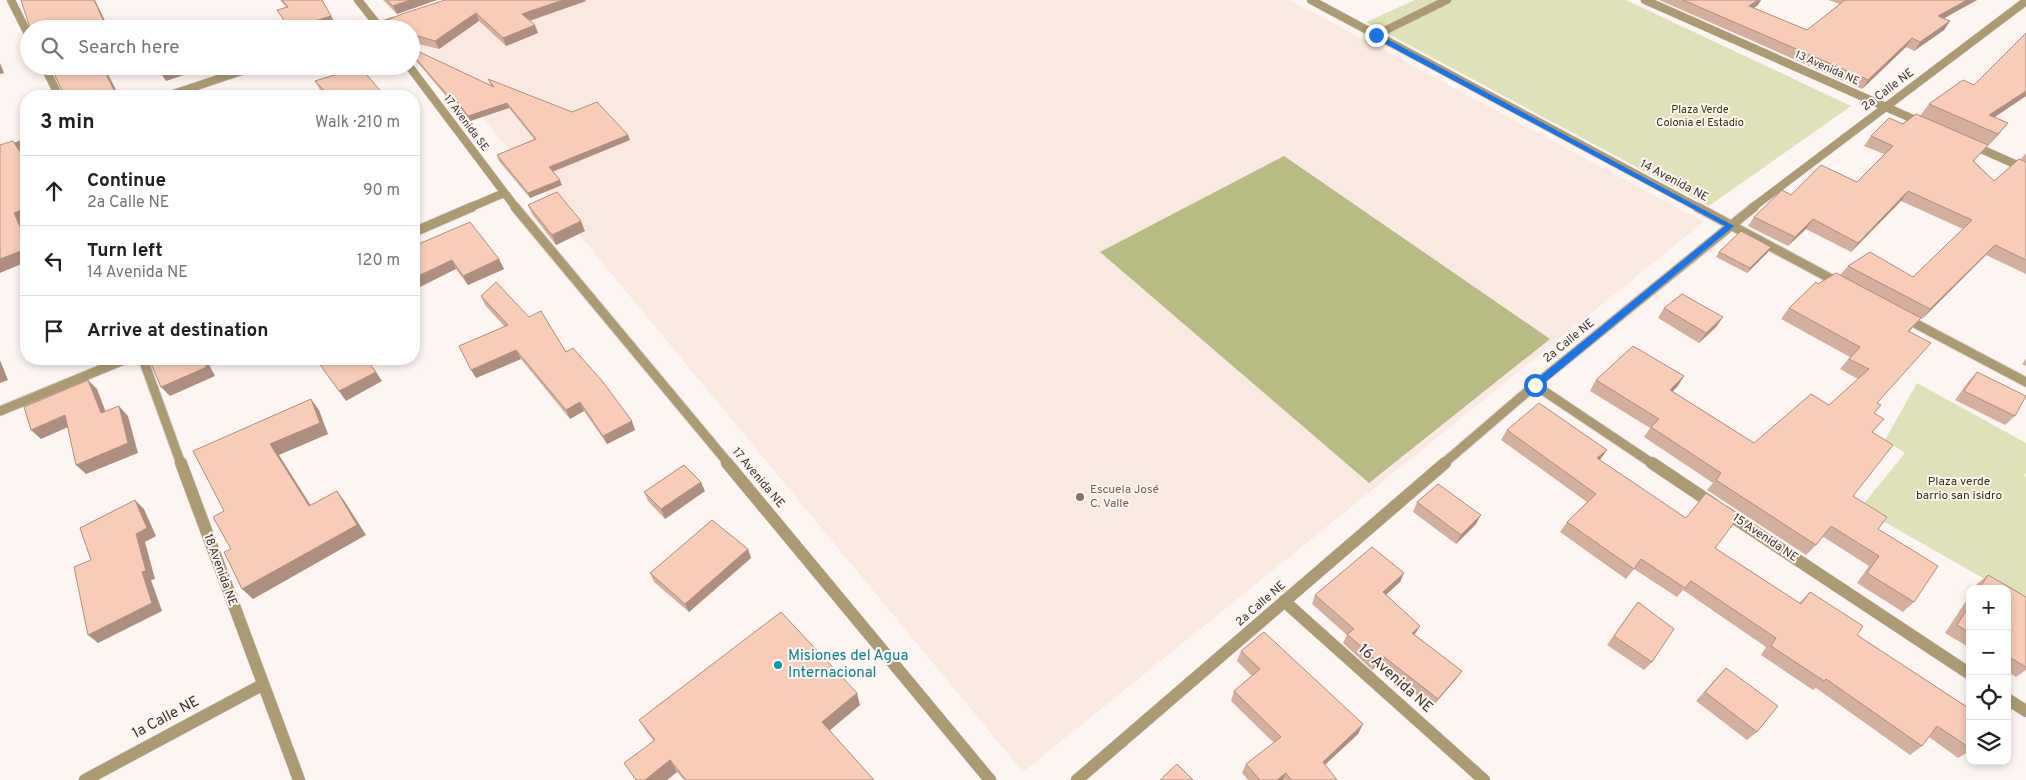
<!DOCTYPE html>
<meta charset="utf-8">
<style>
body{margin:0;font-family:Overpass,sans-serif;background:#f6f6f6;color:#202124}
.controls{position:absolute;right:15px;bottom:15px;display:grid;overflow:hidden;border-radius:10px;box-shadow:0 2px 8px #0003}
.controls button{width:45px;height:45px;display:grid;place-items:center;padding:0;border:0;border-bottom:1px solid #e0e0e0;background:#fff;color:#202124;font:25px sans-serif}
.stop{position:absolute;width:15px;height:15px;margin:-11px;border:4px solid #1a73e8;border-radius:50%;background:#fff}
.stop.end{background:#1a73e8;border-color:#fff;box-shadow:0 1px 5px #0008}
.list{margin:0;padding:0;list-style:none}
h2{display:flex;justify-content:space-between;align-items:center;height:65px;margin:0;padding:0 20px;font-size:21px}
h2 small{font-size:16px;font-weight:400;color:#757577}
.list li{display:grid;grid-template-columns:32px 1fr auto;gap:15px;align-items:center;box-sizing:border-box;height:70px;padding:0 20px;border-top:1px solid #e0e0e0}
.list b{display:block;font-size:19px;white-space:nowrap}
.list p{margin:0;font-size:16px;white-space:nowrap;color:#757577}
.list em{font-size:16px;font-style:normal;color:#757577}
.icon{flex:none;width:28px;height:28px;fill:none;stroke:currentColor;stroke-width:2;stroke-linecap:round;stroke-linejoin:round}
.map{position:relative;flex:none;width:2026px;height:780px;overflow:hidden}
.search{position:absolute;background:#fff;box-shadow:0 2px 8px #0003;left:20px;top:20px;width:400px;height:55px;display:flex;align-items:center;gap:12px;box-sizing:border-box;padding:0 18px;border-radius:28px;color:#757577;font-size:19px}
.panel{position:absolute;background:#fff;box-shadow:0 2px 8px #0003;left:20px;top:90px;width:400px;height:275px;border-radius:20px}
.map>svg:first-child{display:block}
.built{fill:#fae9e0}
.green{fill:#dfe2b9}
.forest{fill:#b8bb84}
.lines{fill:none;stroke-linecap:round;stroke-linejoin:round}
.minor-far2-casing{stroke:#dad2ce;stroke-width:9}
.minor-far1-casing{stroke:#dad2ce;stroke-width:11}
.minor-casing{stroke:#dad2ce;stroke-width:13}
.minor-far2{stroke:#ac9b72;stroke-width:8}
.minor-far1{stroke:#ac9b72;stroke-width:9}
.minor{stroke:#ac9b72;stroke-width:12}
.wall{fill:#d5af9d}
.shaded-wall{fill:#ae8f7f}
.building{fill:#f8ccb6;stroke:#ae8f7f}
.route{fill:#1a73e8}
.education-dot{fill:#8d6e63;stroke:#fcf5f1;stroke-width:2}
.culture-dot{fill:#0f9aa8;stroke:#fcf5f1;stroke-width:2}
.labels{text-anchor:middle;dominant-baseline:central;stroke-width:4;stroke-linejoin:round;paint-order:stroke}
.far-street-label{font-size:11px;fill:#41342c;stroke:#fcf5f1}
.far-park-label{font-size:11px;fill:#343408;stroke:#fcf5f1}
.street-label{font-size:12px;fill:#41342c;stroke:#fcf5f1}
.park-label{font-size:12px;fill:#343408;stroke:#fcf5f1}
.education-label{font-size:12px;fill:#785e54;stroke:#fcf5f1;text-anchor:start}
.near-culture-label{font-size:15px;fill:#0d838f;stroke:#fcf5f1;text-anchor:start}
.near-street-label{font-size:15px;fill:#41342c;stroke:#fcf5f1}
</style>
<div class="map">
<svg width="2026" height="780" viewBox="0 0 2026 780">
<rect width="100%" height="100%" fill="#fcf5f1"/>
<path class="built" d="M493,0H1290L1704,222L1023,772L411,31V29Z"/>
<path class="green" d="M1415,0H1626L1851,106L1709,206L1366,22Z
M1917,383L2026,443V472L2024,476L2026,477V602L2007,589H2002L1860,508L1905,453L1885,440Z"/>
<path class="forest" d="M1284,156L1550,339L1369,483L1100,252Z"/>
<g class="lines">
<g class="minor-far2-casing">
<path id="minor-far2" d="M11,0L29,36
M358,0L381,29
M1311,0L1699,208
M1645,0L1922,123
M369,29L393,21
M1376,35L1447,0
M44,66L59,96
M409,66L516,208
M167,96L257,66
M1972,145L2026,169
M0,152L26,143
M469,208L504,193
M1752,208L2026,1"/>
</g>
<g class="minor-far1-casing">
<path id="minor-far1" d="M515,207L729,464
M1697,207L1839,283
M414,232L472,207
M1905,318L2026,382
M143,359L181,464
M1535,385L1653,464
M0,411L126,359
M1443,464L1535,385L1754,207"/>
</g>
<g class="minor-casing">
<path id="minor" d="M181,463L299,780
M727,463L990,780
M1652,463L1713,504
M1725,512L1970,674
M1284,601L1484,780
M2007,699L2026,711
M85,780L262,685
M1077,780L1445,463"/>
</g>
<use href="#minor-far2" class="minor-far2"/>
<use href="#minor-far1" class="minor-far1"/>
<use href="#minor" class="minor"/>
</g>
<path class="wall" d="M280,0H322L335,23L317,29H289L277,10L286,7Z
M383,0H437L397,14Z
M445,0L586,1L530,21L538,33L506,46L479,21L439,49L411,42V29H381L380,26Z
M1659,0H1761L1758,5L1754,8L1807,30L1840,4L1828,0H1977L1943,18L1950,21L1944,30L1914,51L1906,47L1862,89Z
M2026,33V96L1994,117L2008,123L1998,135L1988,146H1987L1974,161L1994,181L2020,160L2026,153V274L1986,255L1922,319L1921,318L1909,332L1877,403L1881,405L1874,413L1872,432L1853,496L1878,529L1914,602L1903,612L1857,583L1869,566L1822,536L1816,545L1806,555L1707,490L1713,483L1644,437L1650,428L1590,391L1596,380L1684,376L1677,387L1672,391L1754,443L1829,405L1858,379L1840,369L1850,357L1781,319L1789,308L1818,284L1840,275L1848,266L1913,277L1963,229L1901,201L1851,252L1806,229L1788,246L1748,226L1754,217L1791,195L1857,182L1884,154L1864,146L1871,136L1920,116L1929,104L1974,85Z
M411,48L491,86L488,79L628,135L630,140L553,172L562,185L530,198L499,161L497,155L534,139L509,108L470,121L455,101L452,103L411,55Z
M315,81L385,96H326L320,90Z
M528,205L585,231L556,245L532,214Z
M414,246L499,259L504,269L468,285L456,269Z
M1771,247L1768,252L1747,273L1716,257L1719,252Z
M481,296L529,317L566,352L635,430L607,444L584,411L570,419L521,359L476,378L505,327L485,305Z
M1664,308L1723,317L1716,327L1699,343L1658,318Z
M2026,359V366L2022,364Z
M1977,372L2015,416L2005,425L1955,400L1968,382Z
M1507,430L1600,460L1715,548L1799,603L1810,592L1857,635L1970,709V751L1958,758L1929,737L1922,746L1910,755L1816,688L1813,690L1761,655L1766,647L1683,590L1677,597L1634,569L1626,579L1560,532L1567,522L1587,502L1501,440Z
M705,491L665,519L648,501L644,492Z
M1417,502L1476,524L1456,544L1413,512Z
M748,549L751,558L689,612L654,582L650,573Z
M1404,573L1400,582L1386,595L1415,634V635L1462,671L1456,679L1432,707L1378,665L1372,670L1343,643L1347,635L1312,604L1315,595Z
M1988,575L2026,597V670L2016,677L2007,672V589H1974L1977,584Z
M1970,595V648L1945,633Z
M1638,602L1652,662L1644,670L1607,645L1631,611Z
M1241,651L1363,724L1358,734L1325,765L1337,780H1248L1242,773L1246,764L1274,743L1231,701L1234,691L1252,676L1237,661Z
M1726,668L1757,732L1747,740L1696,701L1718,676Z
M860,705L829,731L874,780H684L677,772L667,780H636L624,763L654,741L646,731L639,720Z"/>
<path class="shaded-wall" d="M94,0H95L109,29H93Z
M410,0H437L397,14L393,6Z
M563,0H585L586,1L525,22L522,14Z
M1758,0H1761L1758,5L1744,15L1749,6Z
M1967,0H1977L1932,25L1938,16Z
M476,13L479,21L439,49L435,41Z
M331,16L335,23L317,29H292Z
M1950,21L1944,30L1914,51L1920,42Z
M535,25L538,33L506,46L503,38Z
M1912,38L1906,47L1862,89L1868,80Z
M0,63L4,73L0,74Z
M102,66H109L111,73L108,74L119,96H117Z
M176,66H193L196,71L166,81L160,72Z
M2026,91V96L1980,127L1989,115Z
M453,96L455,101L452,103L450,98Z
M507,103L509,108L470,121L468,116Z
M2008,123L1998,135L1988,146L1998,134Z
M628,135L630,140L551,172L549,167Z
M13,141L26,159V161Z
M560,180L562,185L530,198L528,193Z
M1908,191L1901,201L1851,252L1858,243Z
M26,208V221L23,223L26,230V240L14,213Z
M1813,219L1806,229L1788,246L1795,237Z
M581,221L585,231L556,245L552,235Z
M1995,245L1986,255L1922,319L1930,309Z
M1771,247L1768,252L1747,273L1750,268Z
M26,249V262L0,273V259Z
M499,259L504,269L468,285L463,276Z
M452,260L456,269L414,290V278Z
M1723,317L1716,327L1699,343L1706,333Z
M516,350L521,359L476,378L471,370Z
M40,359H58L42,365L37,360Z
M203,359H206L215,376L170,396L161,387Z
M0,360L8,380L0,383Z
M376,372L382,381L346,401L339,391Z
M1684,376L1677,387L1663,401L1670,390Z
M88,380L97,389L110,423L101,413Z
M311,399L319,410L328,434L279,455L318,517L309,506L270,444Z
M580,402L584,411L570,419L566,410Z
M119,406L128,416L138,453L86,474L76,465Z
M65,415L75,424L41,439L31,430Z
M632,421L635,430L607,444L603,436Z
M1607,450L1600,460L1590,469L1597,458Z
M701,482L705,491L665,519L661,509Z
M337,491L345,502L366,535L253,599L242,589Z
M135,500L144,509L156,536L145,542L155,579L151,580L162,611L98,643L88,635L142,572L136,534Z
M1481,515L1476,524L1456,544L1461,535Z
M748,549L751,558L689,612L685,604Z
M1404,573L1400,582L1379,601L1383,592Z
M1420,626L1415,634L1407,641L1412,633Z
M1383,656L1378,665L1372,670L1377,661Z
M1462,671L1456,679L1432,707L1438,699Z
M857,693L860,705L825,734L822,722Z
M1363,724L1358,734L1318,771L1323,762Z
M670,760L677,772L667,780H645Z
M1286,773L1283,780H1277Z"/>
<path class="building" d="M21,0H94L105,24L93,28V29H34V27L30,28Z
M282,0H322L331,16L290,29L277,10L288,7Z
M387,0H410L393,6Z
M445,0H563L522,14L535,25L503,38L476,13L435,41L411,34V29H391L380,26L382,22L402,14Z
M1683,0H1758L1749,6L1807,30L1845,0H1967L1938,16L1950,21L1920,42L1912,38L1868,80Z
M167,22L171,29H144Z
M2026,33V91L1989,115L2008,123L1998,134L1929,104L1963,80L1974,85Z
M411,48L494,87L488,79L572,112L597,102L628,135L549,167L560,180L528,193L497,155L536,139L507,103L468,116L453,96L450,98L411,53Z
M52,66H102L117,96H65L56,78Z
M157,66H176L160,72Z
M360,67L385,96H329L315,81Z
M173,92L175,96H160Z
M1916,114L1988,145L1973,161L1994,181L2019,159L2026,162V260L1995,245L1930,309L1848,266L1870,252L1913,277L1972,220L1908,191L1858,243L1813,219L1795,237L1754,217L1782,190L1791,195L1821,165L1857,182L1893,146L1871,136L1889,118L1903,124Z
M13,141L26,161V208L14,213L26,240V249L0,259V145Z
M557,192L581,221L552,235L528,205Z
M470,222L499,259L463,276L452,260L414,278V246Z
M1741,231L1771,247L1750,268L1719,252Z
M1836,273L1921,318L1908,331L1931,343L1877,403L1881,405L1874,413L1884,419L1872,432L1893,445L1853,496L1887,517L1878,529L1938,566L1914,602L1867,573L1879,556L1831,526L1816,545L1716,480L1721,473L1651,427L1659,419L1596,380L1633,346L1684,376L1670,390L1754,443L1811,394L1829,405L1869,369L1849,359L1860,347L1789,308L1816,282L1818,284Z
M496,282L529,317L541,311L566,352L573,348L603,382L632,421L603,436L580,402L566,410L516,350L471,370L459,346L508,325L481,296Z
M1682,294L1723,317L1706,333L1664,308Z
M149,359H203L207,367L161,387Z
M324,359H366L376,372L339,391L318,362Z
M1977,372L2026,396L2015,416L1964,391Z
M88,380L101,413L119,406L128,443L76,465L65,415L31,430L24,407Z
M311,399L320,423L270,444L309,506L337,491L357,525L242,589L224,552L231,549L213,517L224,511L193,451Z
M1539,403L1607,450L1597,458L1686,518L1706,493L1740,515L1715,548L1801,604L1810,592L1863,626L1857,635L1970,709V748L1937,726L1922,746L1826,679L1824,681L1771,646L1776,638L1691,581L1685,588L1641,559L1634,569L1567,522L1596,494L1507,430Z
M684,465L701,482L661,509L644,492Z
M1438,484L1481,515L1461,535L1417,502Z
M135,500L147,528L136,534L146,571L142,572L152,603L88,635L74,567L91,560L80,528Z
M712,520L748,549L685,604L650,573Z
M1372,547L1404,573L1383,592L1420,626L1412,633L1462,671L1438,699L1383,656L1377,661L1347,634L1354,629L1315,595Z
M1988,575L2026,597V667L2007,656V589H1979Z
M1638,602L1674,629L1652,662L1614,636Z
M1970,604V633L1957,625Z
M781,612L857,693L822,722L874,780H686L670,760L645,780H636L624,763L655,740L639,720Z
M1264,632L1363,724L1323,762L1337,780H1291L1286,773L1277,780H1260L1246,764L1281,737L1234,691L1260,669L1241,651Z
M1726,668L1778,706L1757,732L1705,692Z
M1177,764L1193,780H1160Z"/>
<path class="route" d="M1373,34H1378L1734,226L1538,388H1532V383L1725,226L1373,37Z"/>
<circle class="education-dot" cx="1080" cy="497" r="5"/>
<circle class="culture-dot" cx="778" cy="665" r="5"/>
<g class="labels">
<g class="far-street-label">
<text transform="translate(1827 68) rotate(24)">13 Avenida NE</text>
<text transform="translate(466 123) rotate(53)">17 Avenida SE</text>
</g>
<g class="far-park-label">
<text x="1700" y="110">Plaza Verde<tspan x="1700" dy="13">Colonia el Estadio</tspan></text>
</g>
<g class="street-label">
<text transform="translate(1888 90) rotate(-37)">2a Calle NE</text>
<text transform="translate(1674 181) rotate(28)">14 Avenida NE</text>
<text transform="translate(1569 341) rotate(-39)">2a Calle NE</text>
<text transform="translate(758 478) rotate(50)">17 Avenida NE</text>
<text transform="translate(1765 538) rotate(34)">15 Avenida NE</text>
<text transform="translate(220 570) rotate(70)">18 Avenida NE</text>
<text transform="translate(1261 604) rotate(-41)">2a Calle NE</text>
</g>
<g class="park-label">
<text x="1959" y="482">Plaza verde<tspan x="1959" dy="14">barrio san isidro</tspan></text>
</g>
<g class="education-label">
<text x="1090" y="490">Escuela José<tspan x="1090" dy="14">C. Valle</tspan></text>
</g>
<g class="near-culture-label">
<text x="788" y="656">Misiones del Agua<tspan x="788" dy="17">Internacional</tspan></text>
</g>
<g class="near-street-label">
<text transform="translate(1395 679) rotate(42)">16 Avenida NE</text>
<text transform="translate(166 718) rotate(-28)">1a Calle NE</text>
</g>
</g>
</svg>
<div class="controls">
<button>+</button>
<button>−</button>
<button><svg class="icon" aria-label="locate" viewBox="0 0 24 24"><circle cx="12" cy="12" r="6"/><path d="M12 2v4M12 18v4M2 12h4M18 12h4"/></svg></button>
<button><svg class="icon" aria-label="layers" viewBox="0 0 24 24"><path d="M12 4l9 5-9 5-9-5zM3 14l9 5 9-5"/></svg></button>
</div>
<div class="stop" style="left:1535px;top:385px"></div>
<div class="stop end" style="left:1376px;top:35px"></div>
<div class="search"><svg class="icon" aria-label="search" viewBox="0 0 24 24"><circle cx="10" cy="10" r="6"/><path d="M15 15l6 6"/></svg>Search here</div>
<section class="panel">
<h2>3 min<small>Walk · 210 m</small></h2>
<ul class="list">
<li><svg class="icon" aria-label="ahead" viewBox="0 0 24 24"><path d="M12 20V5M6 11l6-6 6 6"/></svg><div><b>Continue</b><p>2a Calle NE</p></div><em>90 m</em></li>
<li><svg class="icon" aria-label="left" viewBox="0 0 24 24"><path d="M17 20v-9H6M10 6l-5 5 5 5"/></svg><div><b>Turn left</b><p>14 Avenida NE</p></div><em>120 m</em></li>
<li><svg class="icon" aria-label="arrive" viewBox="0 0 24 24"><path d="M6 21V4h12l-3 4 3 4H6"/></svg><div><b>Arrive at destination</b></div></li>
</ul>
</section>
</div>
